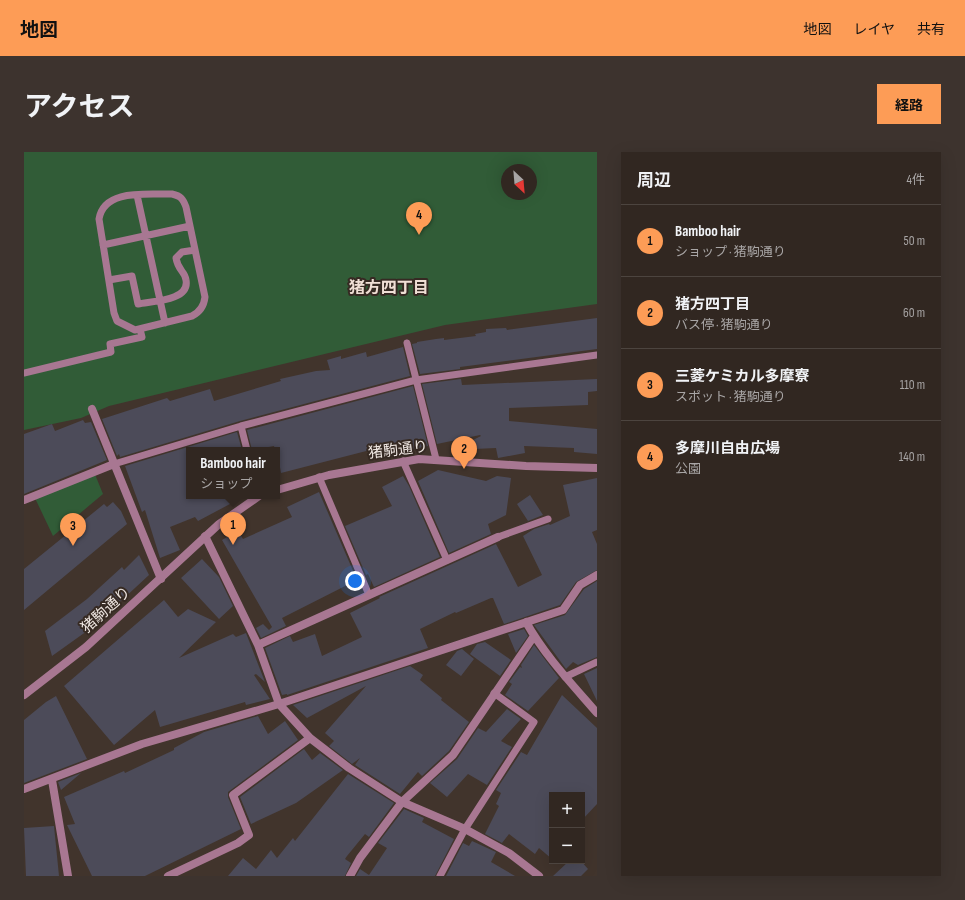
<!DOCTYPE html>
<html lang="ja">
<meta charset="utf-8">
<style>
body{margin:0;font-family:"Sofia Sans Condensed","Noto Sans JP",sans-serif;background:#3d332e;color:#f1f3f6}
.controls{position:absolute;right:12px;bottom:12px;display:grid;overflow:hidden;border-radius:0px;box-shadow:0 4px 16px #0002}
.controls button{width:36px;height:36px;display:grid;place-items:center;padding:0;border:0;border-bottom:1px solid #4c443f;background:#312721;color:#f1f3f6;font:20px sans-serif}
.compass{position:absolute;left:477px;top:12px;width:36px;height:36px;border-radius:50%;background:#312721;box-shadow:0 4px 16px #0002;rotate:154deg}
.you{position:absolute;left:331px;top:429px;width:14px;height:14px;margin:-10px;border:3px solid #fff;border-radius:50%;background:#1a73e8;box-shadow:0 0 0 6px #1a73e833}
.badge{display:grid;place-items:center;width:26px;height:26px;border-radius:50%;background:#fd9c56;color:#111;font-size:13px;font-weight:700}
.pin{position:absolute;translate:-50% -33px;filter:drop-shadow(0 1px 2px #0008)}
.pin::after{content:'';position:absolute;top:21px;width:14px;height:12px;background:inherit;clip-path:polygon(0 0,100% 0,50% 100%)}
.popup{position:absolute;left:162px;top:295px;width:94px;height:52px;box-sizing:border-box;display:grid;place-content:center;border-radius:0px;background:#312721;filter:drop-shadow(0 1px 3px #0005);font-size:13px;white-space:nowrap;color:#a8a5a5}
.popup b{font-size:15px;color:#f1f3f6}
.popup::after{content:'';position:absolute;left:50%;top:100%;margin-left:-8px;border:8px solid transparent;border-top-color:#312721}
.list{margin:0;padding:0;list-style:none}
h2{display:flex;justify-content:space-between;align-items:center;height:52px;margin:0;padding:0 16px;font-size:17px}
h2 small{font-size:13px;font-weight:400;color:#a8a5a5}
.list li{display:grid;grid-template-columns:26px 1fr auto;gap:12px;align-items:center;box-sizing:border-box;height:72px;padding:0 16px;border-top:1px solid #4c443f}
.list b{display:block;font-size:15px;white-space:nowrap}
.list p{margin:0;font-size:13px;white-space:nowrap;color:#a8a5a5}
.list em{font-size:13px;font-style:normal;color:#a8a5a5}
.map{position:relative;flex:none;width:573px;height:724px;overflow:hidden;border-radius:0px}
header{display:flex;align-items:center;gap:24px;box-sizing:border-box;height:56px;padding:0 20px;background:#fd9c56;color:#111}
header strong{font-size:19px}
nav{display:flex;gap:22px;margin-inline-start:auto;font-size:14px}
.intro{display:flex;align-items:center;justify-content:space-between;box-sizing:border-box;height:96px;padding:0 24px}
h1{margin:0;font-size:28px}
.button{padding:10px 18px;border-radius:0px;background:#fd9c56;color:#111;font-size:14px;font-weight:700}
main{display:flex;gap:24px;padding:0 24px}
aside{flex:1;background:#312721;border-radius:0px;box-shadow:0 4px 16px #0002}
.map>svg:first-child{display:block}
.green{fill:#315c37;fill-rule:evenodd}
.building{fill:#4c4b59}
.lines{fill:none;stroke-linecap:round;stroke-linejoin:round}
.service{stroke:#a87792;stroke-width:7}
.minor{stroke:#a87792;stroke-width:8}
.tertiary{stroke:#a87792;stroke-width:8}
.labels{text-anchor:middle;dominant-baseline:central;stroke-width:4;stroke-linejoin:round;paint-order:stroke}
.street-label{font-size:15px;fill:#eee6e1;stroke:#362a23}
.neighbourhood-label{font-size:16px;font-weight:bold;fill:#f0dfd5;stroke:#362a23}
</style>
<header>
<strong>地図</strong>
<nav><a>地図</a><a>レイヤ</a><a>共有</a></nav>
</header>
<div class="intro"><h1>アクセス</h1><a class="button">経路</a></div>
<main>
<div class="map">
<svg width="573" height="724" viewBox="0 0 573 724">
<rect width="100%" height="100%" fill="#41342c"/>
<path class="green" d="M0,0H573V152L421,173L85,254L57,266L0,278ZM483,18H507V42H483Z
M70,320L79,342L29,384L10,344Z"/>
<path class="building" d="M573,166V197L436,215V217L396,222L388,192L393,191V190L412,187L420,186V188L452,184L451,182L462,180V177L482,176L483,178Z
M379,195L386,224L216,269L96,305L95,302L93,304L78,267L143,246L146,249L186,237L190,249L257,229L256,227L292,219L306,218L303,208L317,204V207L342,200L343,205Z
M437,227L438,233L573,227V239L564,240V253L485,256V269L573,277V302L550,300V296L500,294L501,301L474,306L472,296L429,298L457,284L456,283L413,292L398,232Z
M389,234L404,294L384,298L381,289L257,321L253,298H251L250,294L228,298L223,278Z
M59,268L61,271L67,270L83,308L0,342V282L28,272L31,279Z
M213,280L218,298H165V344H221L174,369L171,365L146,375L156,398L136,406L121,358L118,360L101,314Z
M414,318L462,329L473,324L487,326L482,363L464,372L467,382L425,401L394,329Z
M379,324L385,334L416,405L350,435L344,422L342,423L321,374L368,354L358,335Z
M573,326V378L568,380L573,392V418L552,430L536,453L480,472L469,446H467L432,461L431,460L396,477L404,496L263,543V542L258,543L241,496L266,484L269,490L291,482L298,504L338,485L326,461L356,446L355,445L472,392L494,435L518,423L499,384L510,377L525,372L526,373L546,364L539,333Z
M295,340L333,428L258,466L262,474L237,486L232,476L239,472L245,478L248,475L198,388L214,379L219,387L268,365L263,355Z
M506,343L519,363L504,369L493,352Z
M89,350L97,359L103,372L0,458V417L80,352L83,355Z
M115,403L125,423L70,474L28,504L21,479L63,447L98,415L100,418Z
M178,407L195,425L209,454L195,467L157,426Z
M573,429V505L554,513L549,510L542,517L510,473L541,463L560,437Z
M140,448L154,465L164,457L192,470L155,506L209,482L212,485L222,481L241,530L232,522L230,523L246,547L222,553L221,550L136,575L131,558L90,593L40,534Z
M500,477L504,484L492,501L484,482Z
M461,490L487,508L476,524L446,502L453,492Z
M510,493L535,526L504,559L481,543L488,532L485,530L496,515L498,516L497,513Z
M438,497L450,507L437,524L422,513L433,499Z
M386,514L399,523L396,528L418,546L417,548L445,570L425,599L398,624L394,620L376,642L331,613L336,606L328,612L305,594L310,589L301,581L342,534L283,566L269,553Z
M573,516V549L560,522Z
M538,543L573,576V652L558,668V643H528V707L515,696L511,702L485,682L478,691L461,682L475,654L472,652L477,641L472,638L497,600L503,603Z
M32,544L63,607L0,631V568L22,550Z
M483,557L497,567L477,589L488,595L463,633L444,622L423,645L406,631L433,607L454,576L462,580Z
M234,564L244,582L261,569L274,588L204,640V645L217,677L121,724H68L43,673L51,672L40,645L100,619L101,621L150,598V596L180,580Z
M280,597L288,608L296,601L319,618L272,651L227,672L216,645Z
M57,621L37,638L34,630Z
M324,622L370,651L345,685L341,682L323,704L321,707L327,711L321,724H204L219,706L232,717L247,698L253,706L269,686L271,689Z
M380,657L400,666L398,670L430,687L411,724H332L336,717L345,723L363,696L354,691Z
M30,674L35,724H2L0,676Z
M448,689L472,700L467,710L491,724H422L439,691L445,694Z
M545,709H557L564,717L557,724H529Z"/>
<g class="lines">
<path class="service" d="M148,42C157,44 159,47 162,55L181,145C180,154 176,160 168,164L111,178L93,169L90,161L75,67C80,36 124,43 148,42Z
M113,43L141,171
M79,93L166,74
M85,128L108,124L114,152C128,149 166,149 162,128C161,119 154,119 152,106L158,100L171,98
M383,191L412,307
M0,221L87,200L86,192L118,185L116,177
M217,274L223,298
M379,309L423,408
M90,312L217,274L392,228L573,203
M295,325L345,443
M474,385L524,367
M541,525L573,510
M416,724L441,677L510,570L470,541"/>
<path class="minor" d="M68,257L137,427
M0,348L90,312
M181,384L234,493L255,552L286,586L325,616L378,650L441,677L485,701L515,724
M502,470C521,504 548,532 573,561
M234,493L474,385
M28,628L44,724
M0,637L118,592L255,552L539,458L556,433L573,423
M144,724L214,691L225,683L209,643L286,586
M326,724L336,706L378,650L429,603L510,484"/>
<path class="tertiary" d="M253,338L305,323L395,307L502,314L573,316
M0,543L62,495L195,372L235,344"/>
</g>
<g class="labels">
<g class="street-label">
<text transform="translate(374 298) rotate(-7)">猪駒通り</text>
<text transform="translate(82 458) rotate(-42)">猪駒通り</text>
</g>
<g class="neighbourhood-label">
<text x="365" y="136">猪方四丁目</text>
</g>
</g>
</svg>
<div class="controls">
<button>+</button>
<button>−</button>
</div>
<svg class="compass" viewBox="-18 -18 36 36"><path d="M0-13l5 13h-10z" fill="#e53935"/><path d="M0 13l5-13h-10z" fill="#a8a5a5"/></svg>
<div class="you"></div>
<div class="pin badge" style="left:209px;top:393px">1</div>
<div class="popup"><b>Bamboo hair</b>ショップ</div>
<div class="pin badge" style="left:440px;top:317px">2</div>
<div class="pin badge" style="left:49px;top:394px">3</div>
<div class="pin badge" style="left:395px;top:83px">4</div>
</div>
<aside>
<h2>周辺<small>4件</small></h2>
<ul class="list">
<li><span class="badge">1</span><div><b>Bamboo hair</b><p>ショップ · 猪駒通り</p></div><em>50 m</em></li>
<li><span class="badge">2</span><div><b>猪方四丁目</b><p>バス停 · 猪駒通り</p></div><em>60 m</em></li>
<li><span class="badge">3</span><div><b>三菱ケミカル多摩寮</b><p>スポット · 猪駒通り</p></div><em>110 m</em></li>
<li><span class="badge">4</span><div><b>多摩川自由広場</b><p>公園</p></div><em>140 m</em></li>
</ul>
</aside>
</main>
